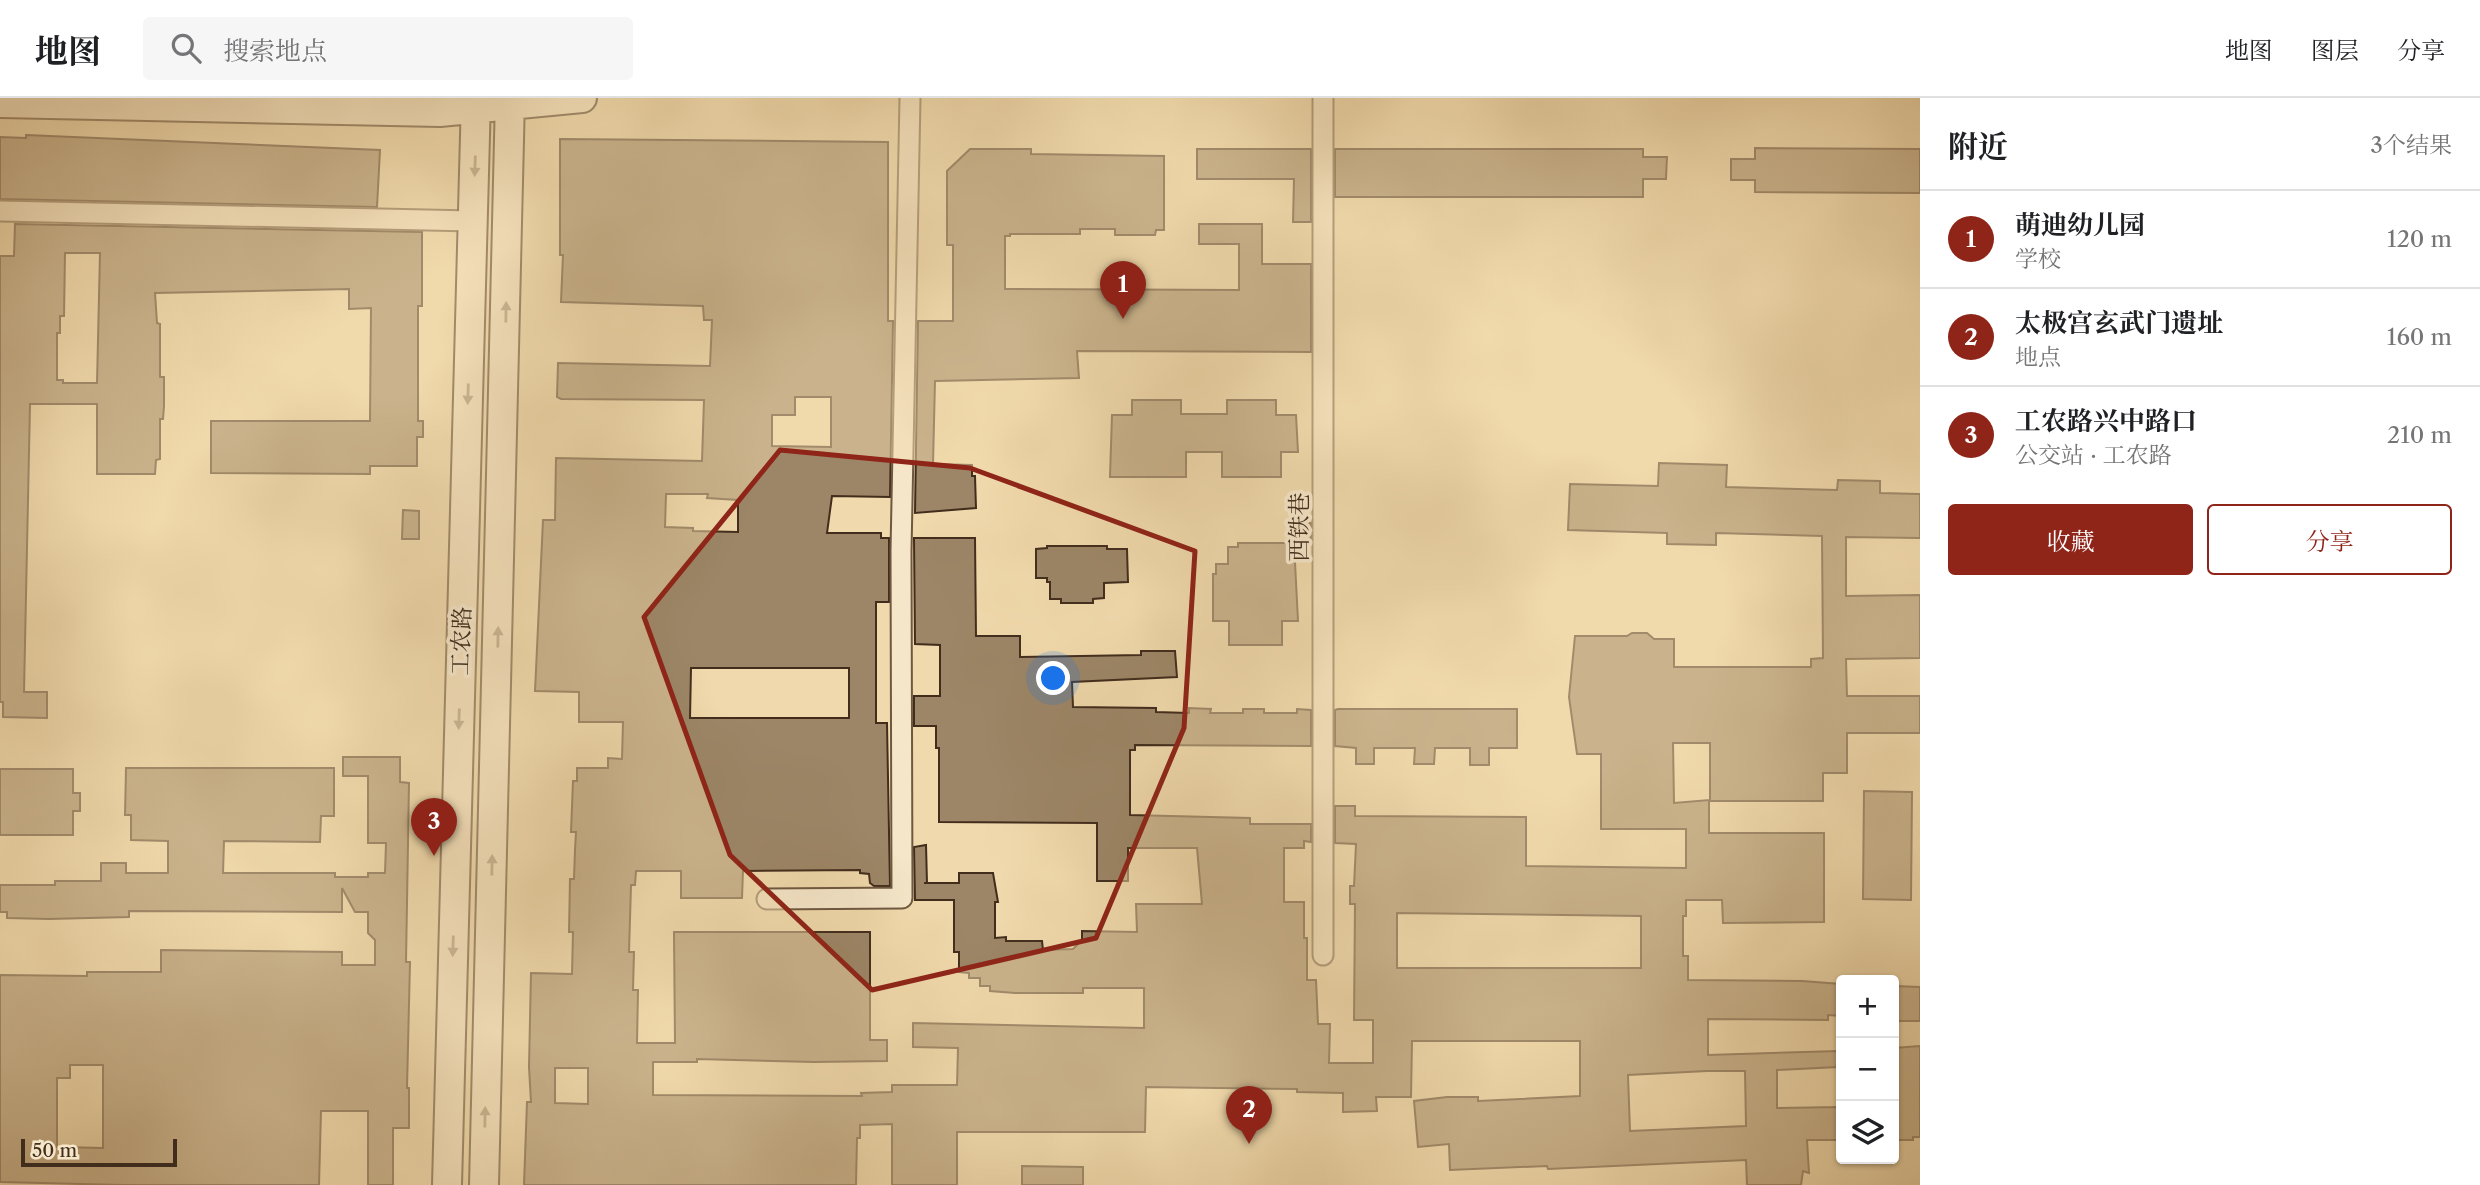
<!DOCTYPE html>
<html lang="zh">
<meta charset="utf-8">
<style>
body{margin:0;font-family:"Libre Caslon Text","Noto Serif SC",serif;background:#f6f6f6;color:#202124}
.controls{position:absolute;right:21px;bottom:21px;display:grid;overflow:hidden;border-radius:7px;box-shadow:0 2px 5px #0004}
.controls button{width:63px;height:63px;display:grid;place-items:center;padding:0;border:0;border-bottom:2px solid #e0e0e0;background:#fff;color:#202124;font:35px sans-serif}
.scale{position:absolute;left:21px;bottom:18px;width:156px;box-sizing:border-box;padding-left:7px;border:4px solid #422d1d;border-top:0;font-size:19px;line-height:24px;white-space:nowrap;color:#422d1d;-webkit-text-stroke:5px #f5e6c9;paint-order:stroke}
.you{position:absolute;left:1054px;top:581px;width:24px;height:24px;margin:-18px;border:5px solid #fff;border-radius:50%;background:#1a73e8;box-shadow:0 0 0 10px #1a73e833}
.badge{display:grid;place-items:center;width:46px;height:46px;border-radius:50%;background:#8f2418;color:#fff;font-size:23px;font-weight:700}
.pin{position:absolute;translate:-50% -58px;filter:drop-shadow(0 2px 4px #0008)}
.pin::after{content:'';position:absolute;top:37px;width:24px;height:21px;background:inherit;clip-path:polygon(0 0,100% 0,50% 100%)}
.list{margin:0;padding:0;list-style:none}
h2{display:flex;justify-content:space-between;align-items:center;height:91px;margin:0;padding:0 28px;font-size:30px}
h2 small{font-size:23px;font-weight:400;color:#757577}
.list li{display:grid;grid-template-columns:46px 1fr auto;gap:21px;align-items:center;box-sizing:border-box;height:98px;padding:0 28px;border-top:2px solid #e0e0e0}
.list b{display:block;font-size:26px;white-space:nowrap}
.list p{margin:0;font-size:23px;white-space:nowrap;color:#757577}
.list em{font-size:23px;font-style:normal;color:#757577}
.actions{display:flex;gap:14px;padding:21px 28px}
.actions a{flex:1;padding:16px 0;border:2px solid #8f2418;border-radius:7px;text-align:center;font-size:24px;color:#8f2418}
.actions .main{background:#8f2418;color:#fff}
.icon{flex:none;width:38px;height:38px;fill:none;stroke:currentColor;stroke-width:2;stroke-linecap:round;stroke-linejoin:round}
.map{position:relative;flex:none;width:1920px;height:1087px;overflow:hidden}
header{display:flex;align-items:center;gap:42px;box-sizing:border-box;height:98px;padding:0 35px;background:#fff;border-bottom:2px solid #e0e0e0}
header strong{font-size:33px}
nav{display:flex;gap:38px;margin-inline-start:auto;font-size:24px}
.search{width:490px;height:63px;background:#f6f6f6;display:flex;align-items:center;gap:18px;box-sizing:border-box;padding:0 24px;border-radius:7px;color:#757577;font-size:26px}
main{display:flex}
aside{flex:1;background:#fff}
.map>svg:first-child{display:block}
.building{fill:#9c8667;stroke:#422d1d;stroke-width:2;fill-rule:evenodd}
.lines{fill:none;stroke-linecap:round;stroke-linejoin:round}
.street-casing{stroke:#6e5841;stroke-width:23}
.secondary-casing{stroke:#422d1d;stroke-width:32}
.street{stroke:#f5e6c9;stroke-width:19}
.secondary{stroke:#f5e6c9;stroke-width:28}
.oneway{fill:#9c8a73}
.marked{fill:none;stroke:#8f2418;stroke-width:5;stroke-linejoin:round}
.labels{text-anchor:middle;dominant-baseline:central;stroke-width:7;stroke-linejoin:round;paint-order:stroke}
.street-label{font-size:23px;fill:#422d1d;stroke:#f5e6c9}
</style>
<header>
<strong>地图</strong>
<div class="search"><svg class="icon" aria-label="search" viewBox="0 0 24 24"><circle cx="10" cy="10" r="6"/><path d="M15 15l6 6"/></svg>搜索地点</div>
<nav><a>地图</a><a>图层</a><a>分享</a></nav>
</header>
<main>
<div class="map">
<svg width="1920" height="1087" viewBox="0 0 1920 1087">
<rect width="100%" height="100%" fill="#f0d9ac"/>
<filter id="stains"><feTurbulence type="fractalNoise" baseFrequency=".00286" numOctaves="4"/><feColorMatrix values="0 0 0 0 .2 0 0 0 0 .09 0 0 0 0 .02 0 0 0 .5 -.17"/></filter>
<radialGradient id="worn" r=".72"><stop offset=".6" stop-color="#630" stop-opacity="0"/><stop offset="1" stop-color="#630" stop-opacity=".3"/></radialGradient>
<path class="building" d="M26,37L380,52L377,109L0,101V39L26,40Z
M560,41L888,44V223H893L890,399L832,398L827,435H881V440H889V504H876V625H887L890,788H874L870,785L869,776L860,775V772L743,773L742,800H681V773H636L635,787H631L629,854H634L633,892H638L637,945H675L674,834H870V942H887V963L814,964L697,961V964H653V997L862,998L861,995L892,994V987H957L958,950L913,949V925L1144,930V890H1083V895H1015L990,893V888H980V880H969V875L959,874V854H954V802H915L914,749L926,747L927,785H924H959V775H993L998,804H995V840L1006,839V843H1042L1043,852L1073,851L1082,842V833L1137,834L1136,806H1202L1197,750H1128V783H1097V725L939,724V650H936V628H914V598H940V547L915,546L914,440H975L976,538H1020V559L1141,557V553H1175L1177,579L1072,584L1073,609L1156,610V614L1189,615V610L1211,611L1210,615H1243V611H1264V615H1297V611L1311,612V648L1135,647V652H1130V717L1250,720V726H1311V744L1304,743V750H1284V804H1304V840H1307V882H1316L1318,926H1330L1329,965H1373V922H1354L1355,806H1350V788H1354L1356,746L1335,745V708H1355V718L1526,719V768L1686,770V731H1601V656H1577L1569,599L1575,538H1627L1632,535H1647L1654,541H1674V569H1811V561L1823,560L1822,438L1716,435V447L1667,446V435L1568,432L1570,386L1658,388L1659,365L1727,367L1726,389L1837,392L1838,382L1880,383V395L1920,396V440L1846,439V498L1920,497V560L1846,561L1847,598H1920V635H1847V675H1823V703H1710V645H1673L1674,705L1709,702V735H1824V824L1723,825L1722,802H1686V818H1683V858H1688V882L1802,883L1841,886V918L1828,917V922L1708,921V957L1838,953V969L1777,972V1010L1841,1009V1042H1807L1809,1075L1803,1073L1801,1087H1747L1746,1062L1548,1071L1547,1068L1450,1072L1449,1046L1418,1049L1414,1003L1447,999H1478V1003L1580,998V943H1412L1411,999H1376L1377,1013L1343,1014V995L1297,994V991L1146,989L1145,1034H957V1087H892V1026L860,1027V1040H857L856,1087H524L527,1004H531L529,969L531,875L572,876L573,834H569L570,781H574L575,752L576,734H571L573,683H577V670H608V660L622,661L623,624H579V594L535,593L543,422H555L556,360L702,363L704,302L561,301L557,299L558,265L710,268L712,222H704L703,208L561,204L563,157H560ZM795,299H831V349L772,348V317H795ZM666,396H708L707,400L738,402V434L693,433V430L665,429ZM691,570H849V620H690ZM1397,815L1641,818V870H1397ZM555,970H588V1006L555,1005ZM1707,973H1745L1746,1028L1630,1033L1628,977Z
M1755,50L1920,51V95L1755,94V82H1731V61H1755Z
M970,51H1031V56L1164,58V132H1156L1155,137H1115V131H1080V136H1010V138H1005V191L1239,192V146H1199V126H1262V166H1311V254L1077,253L1079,280L935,283L933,366L972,367V378H975L976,410L915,415L918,223H953V147H947V73Z
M1197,51H1311V124H1293L1294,81H1197Z
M1335,51H1643V59H1667L1666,81H1643V99H1335Z
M15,126L422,134V208H418V323H423V339H417V368H370V376L211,375V323H370L371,210L349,211V191L155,195L157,225L160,226V279H164V308L163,321H160V361L156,362L155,376H97V306H30L24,594H47V620L3,619V604H0V158H14ZM65,155H100L97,285H63V282H57V235H60V218H64Z
M1132,302H1181V316H1227V302H1276V317H1296L1298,354H1281V379H1222V354H1186V379H1110L1112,317H1132Z
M403,412L419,413V441H402Z
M1293,425H1311V443H1293Z
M1238,445H1294L1298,523H1282V547H1229V523H1213V476H1216V466H1228V449H1238Z
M1047,448H1107V451H1127L1128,484L1104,485V500L1093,501V505H1061V501H1050V484H1047V480H1036V451L1047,450Z
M1338,611H1517V650H1489V667H1470V650H1435L1434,666H1414L1415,650H1374V666H1356V650L1335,648V612Z
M343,659H400V684L409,685L406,864H410L407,990H409V1030H393V1087H368V1013H321L319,1087H122L0,1084V877L87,878V874H161V852L342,854V867H375V842L368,835V814H355L342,790V814L129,813V819L49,821L7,820V814H0V787H55V783H101V765H126V775H168V743L131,742V717H125L126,670H334V718H321L320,744L224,743L223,775H335V779H368V775H385L386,745H368V678H343ZM70,967H103V1050L57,1049V980H70Z
M0,671H73V695H80V713H73V737H0Z
M1864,693L1912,694L1911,802L1863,801Z
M1894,888L1920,889V923H1894Z
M1920,948V1039H1913V1042H1894V950Z
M1022,1068L1083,1069V1087H1022Z"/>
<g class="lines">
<g class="street-casing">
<path id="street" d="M1323,0V857
M0,113L473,123
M767,801L902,800L901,453L910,0"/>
</g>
<g class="secondary-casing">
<path id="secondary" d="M0,5L440,14L582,0
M447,1087L476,0
M484,1087L510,0"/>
</g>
<use href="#street" class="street"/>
<use href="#secondary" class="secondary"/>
</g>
<defs><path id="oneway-solid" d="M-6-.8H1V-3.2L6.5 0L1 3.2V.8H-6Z" transform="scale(1.75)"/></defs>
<g class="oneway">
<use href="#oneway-solid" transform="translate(475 68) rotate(92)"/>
<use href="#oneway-solid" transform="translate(506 214) rotate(-89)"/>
<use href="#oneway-solid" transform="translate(468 296) rotate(92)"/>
<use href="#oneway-solid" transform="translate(498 539) rotate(-89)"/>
<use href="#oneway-solid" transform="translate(459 621) rotate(92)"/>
<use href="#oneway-solid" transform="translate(492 767) rotate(-89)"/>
<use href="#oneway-solid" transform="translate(453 848) rotate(92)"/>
<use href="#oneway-solid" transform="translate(485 1019) rotate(-89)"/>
</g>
<path d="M0 0H1920V1087H0ZM780,352L970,370L1195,453L1184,630L1096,840L872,892L730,757L644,519Z" fill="#f0d9ac" fill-opacity=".55" fill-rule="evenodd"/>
<path class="marked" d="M780,352L970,370L1195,453L1184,630L1096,840L872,892L730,757L644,519Z"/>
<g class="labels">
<g class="street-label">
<text transform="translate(1299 429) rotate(-90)">西铁巷</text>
<text transform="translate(461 543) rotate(-88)">工农路</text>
</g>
</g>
<rect width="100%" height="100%" filter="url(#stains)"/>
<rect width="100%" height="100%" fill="url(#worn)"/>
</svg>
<div class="controls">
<button>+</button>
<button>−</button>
<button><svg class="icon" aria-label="layers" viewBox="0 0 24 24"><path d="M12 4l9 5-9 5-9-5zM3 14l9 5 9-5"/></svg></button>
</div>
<div class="scale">50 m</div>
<div class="you"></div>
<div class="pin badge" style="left:1123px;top:221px">1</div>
<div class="pin badge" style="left:1249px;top:1046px">2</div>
<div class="pin badge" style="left:434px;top:758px">3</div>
</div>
<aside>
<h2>附近<small>3个结果</small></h2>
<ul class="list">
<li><span class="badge">1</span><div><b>萌迪幼儿园</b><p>学校</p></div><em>120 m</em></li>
<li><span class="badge">2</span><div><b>太极宫玄武门遗址</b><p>地点</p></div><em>160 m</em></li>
<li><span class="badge">3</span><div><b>工农路兴中路口</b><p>公交站 · 工农路</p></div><em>210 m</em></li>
</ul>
<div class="actions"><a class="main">收藏</a><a>分享</a></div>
</aside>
</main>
